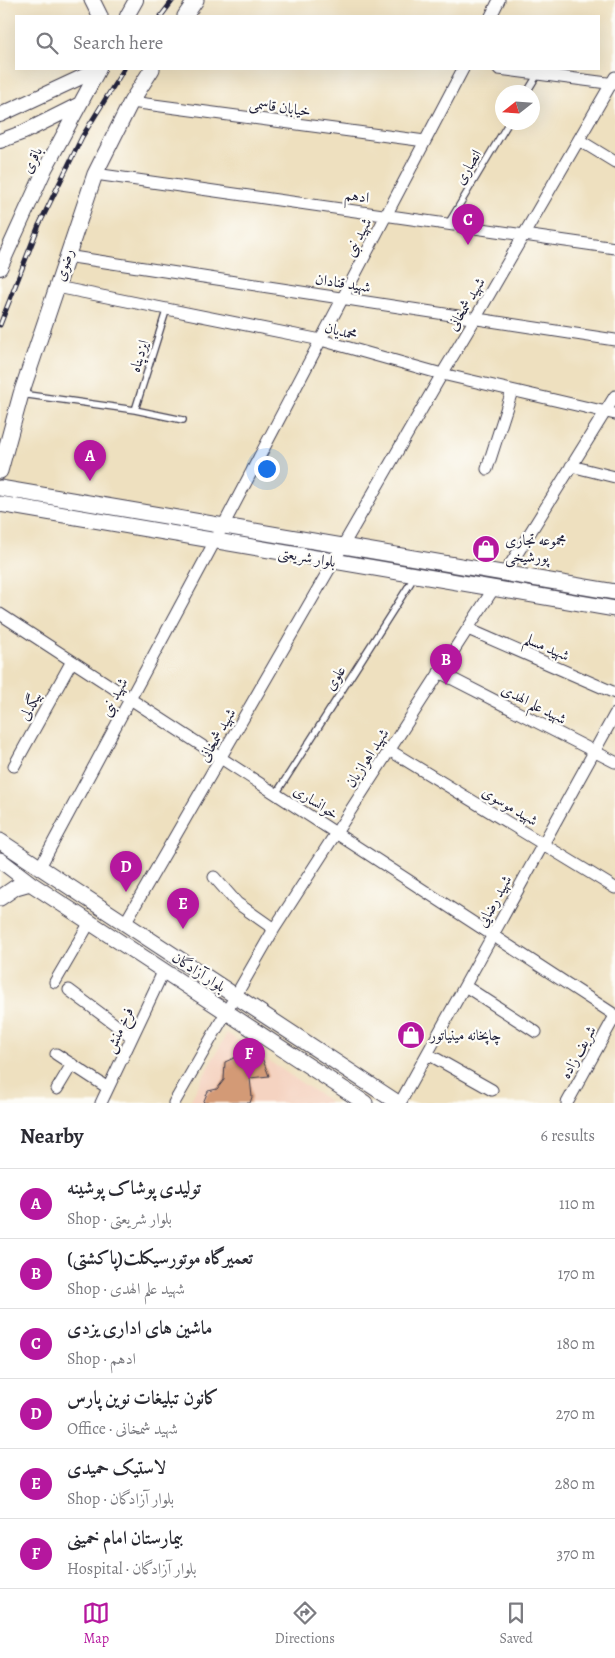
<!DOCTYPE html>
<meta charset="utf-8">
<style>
body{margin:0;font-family:Alegreya,Amiri,serif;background:#f7f7f7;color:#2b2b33}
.compass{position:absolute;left:495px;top:85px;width:45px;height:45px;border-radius:50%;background:#fff;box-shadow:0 5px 20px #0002;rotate:253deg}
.you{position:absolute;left:266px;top:468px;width:18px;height:18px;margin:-12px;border:4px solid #fff;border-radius:50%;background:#1a73e8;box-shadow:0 0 0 8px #1a73e833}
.badge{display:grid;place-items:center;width:32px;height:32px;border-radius:50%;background:#b5179e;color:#fff;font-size:16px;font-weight:700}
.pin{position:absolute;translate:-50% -41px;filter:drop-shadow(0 1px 2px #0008)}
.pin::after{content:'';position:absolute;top:26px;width:18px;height:15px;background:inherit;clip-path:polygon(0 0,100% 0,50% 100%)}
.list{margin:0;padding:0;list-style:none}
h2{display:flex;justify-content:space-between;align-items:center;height:65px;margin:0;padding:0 20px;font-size:21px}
h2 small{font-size:16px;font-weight:400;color:#7c7c81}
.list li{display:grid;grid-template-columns:32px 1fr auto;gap:15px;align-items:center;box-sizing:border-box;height:70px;padding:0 20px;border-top:1px solid #e1e1e2}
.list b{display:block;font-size:19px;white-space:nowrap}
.list p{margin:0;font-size:16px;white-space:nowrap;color:#7c7c81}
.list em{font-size:16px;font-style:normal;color:#7c7c81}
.icon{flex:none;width:28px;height:28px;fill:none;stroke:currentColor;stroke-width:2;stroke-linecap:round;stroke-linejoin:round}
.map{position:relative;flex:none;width:615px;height:1103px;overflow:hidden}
.search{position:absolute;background:#fff;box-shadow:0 5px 20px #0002;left:15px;right:15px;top:15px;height:55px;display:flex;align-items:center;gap:12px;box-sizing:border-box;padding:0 18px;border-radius:0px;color:#7c7c81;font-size:19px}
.sheet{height:485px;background:#fff}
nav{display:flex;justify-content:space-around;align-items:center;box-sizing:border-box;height:70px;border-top:1px solid #e1e1e2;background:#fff;font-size:14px;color:#7c7c81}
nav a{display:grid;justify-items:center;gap:2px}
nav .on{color:#b5179e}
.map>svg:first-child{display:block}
.built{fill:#f5d3c1}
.building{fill:#d39a76}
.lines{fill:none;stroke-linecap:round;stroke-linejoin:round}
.service-casing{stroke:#413e4f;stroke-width:8}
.minor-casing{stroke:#413e4f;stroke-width:13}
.tertiary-casing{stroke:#413e4f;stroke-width:16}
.secondary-casing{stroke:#413e4f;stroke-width:17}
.service{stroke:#fff;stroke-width:5.5}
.minor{stroke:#fff;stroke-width:11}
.tertiary{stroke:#fff;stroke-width:14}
.secondary{stroke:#fff;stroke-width:15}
.rail-casing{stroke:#22223b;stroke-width:5}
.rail{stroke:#fdfcf7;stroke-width:3;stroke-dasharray:9;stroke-linecap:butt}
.labels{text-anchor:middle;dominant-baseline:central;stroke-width:4.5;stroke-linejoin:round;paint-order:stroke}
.street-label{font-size:15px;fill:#22223b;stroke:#fdfcf7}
.poi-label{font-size:15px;fill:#22223b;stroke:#fdfcf7;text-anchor:start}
</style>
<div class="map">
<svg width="615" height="1103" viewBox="0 0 615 1103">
<rect width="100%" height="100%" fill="#fdfcf7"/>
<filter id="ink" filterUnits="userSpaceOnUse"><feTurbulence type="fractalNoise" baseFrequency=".02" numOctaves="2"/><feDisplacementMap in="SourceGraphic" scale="10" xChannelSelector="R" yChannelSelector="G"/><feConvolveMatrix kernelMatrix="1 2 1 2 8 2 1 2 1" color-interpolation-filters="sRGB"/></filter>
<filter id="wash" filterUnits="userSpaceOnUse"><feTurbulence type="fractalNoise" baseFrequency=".0096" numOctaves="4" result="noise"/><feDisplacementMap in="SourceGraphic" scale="20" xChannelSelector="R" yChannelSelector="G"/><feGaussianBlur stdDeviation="1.12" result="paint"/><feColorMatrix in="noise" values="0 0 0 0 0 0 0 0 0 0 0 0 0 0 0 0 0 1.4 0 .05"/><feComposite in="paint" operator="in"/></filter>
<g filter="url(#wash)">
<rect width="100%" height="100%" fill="#eee0bf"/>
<path class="built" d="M227,1033L332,1103H189Z"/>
<g id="blocks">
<path class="building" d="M243,1054L261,1055L269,1076L250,1078L252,1097L250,1103H203L208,1091L217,1089L224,1080L225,1062Z"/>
</g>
</g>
<g filter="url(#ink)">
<use href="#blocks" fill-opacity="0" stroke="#413e4f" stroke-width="1"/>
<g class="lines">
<g class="service-casing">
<path id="service" d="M527,92L538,74
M448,224L509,122
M21,394L135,410L183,420
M135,410L167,308
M276,794L415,576"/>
</g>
<g class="minor-casing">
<path id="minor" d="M491,16L499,0
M499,69L615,84
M131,102L425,141
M579,140L615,162
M95,174L615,248
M66,256L615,340
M57,287L321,340L442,374L615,414
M571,466L615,477
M487,469L512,391
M505,573L615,396
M0,614L615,1015
M468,629L615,693
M439,672L615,762
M389,750L615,888
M14,766L72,661
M40,867L223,526L463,69
M214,877L237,903L274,929
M125,923L442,374L475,319L615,77
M55,982L90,922
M465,986L536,1032
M69,990L132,1037
M56,1054L108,1088
M428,1054L492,1090
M57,1089L72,1064
M101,1103L164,970
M174,1103L274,929L494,588
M400,1103L615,714
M567,1103L615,1016"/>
</g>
<g class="tertiary-casing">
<path id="tertiary" d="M127,16L136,0
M0,115L99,69
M0,141L24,132L80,104
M0,268L45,169L99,69"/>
</g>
<g class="secondary-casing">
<path id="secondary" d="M92,0L100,16
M185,16L196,0
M0,471L21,394L95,174L131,102L152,69
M0,488L615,592
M0,504L615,609
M0,841L398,1103
M0,860L30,883L365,1103
M0,898L16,887L30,883"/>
</g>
<use href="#service" class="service"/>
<use href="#minor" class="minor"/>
<use href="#tertiary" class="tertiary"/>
<use href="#secondary" class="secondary"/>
<g class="rail-casing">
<path id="rail" d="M161,16L173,0
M0,325L39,225L82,137L124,69"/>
</g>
<use href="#rail" class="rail"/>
</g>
</g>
<defs>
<g id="shop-disc" transform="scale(1.4375)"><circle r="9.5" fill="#b5179e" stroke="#fdfcf7"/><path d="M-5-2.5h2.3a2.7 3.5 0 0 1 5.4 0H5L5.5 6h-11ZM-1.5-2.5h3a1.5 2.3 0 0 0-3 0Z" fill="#fff"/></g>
</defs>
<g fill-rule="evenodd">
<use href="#shop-disc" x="486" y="549"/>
<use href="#shop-disc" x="411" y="1035"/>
</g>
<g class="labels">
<g class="street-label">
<text transform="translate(280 107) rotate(8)">خیابان قاسمی</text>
<text transform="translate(32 160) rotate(-63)">باقری</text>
<text transform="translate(468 167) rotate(-59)">انصاری</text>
<text transform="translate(357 196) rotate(8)">ادهم</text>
<text transform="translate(358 237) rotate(-62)">شهید نبی</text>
<text transform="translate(64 265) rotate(-73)">رضوی</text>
<text transform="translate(343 283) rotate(9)">شهید قنادان</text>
<text transform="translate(466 304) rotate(-59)">شهید شمخانی</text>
<text transform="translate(341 331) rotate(15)">محمدیان</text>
<text transform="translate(139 356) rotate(-73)">ایزدپناه</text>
<text transform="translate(307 557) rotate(10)">بلوار شریعتی</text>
<text transform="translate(547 647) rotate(24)">شهید مسلم</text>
<text transform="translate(335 678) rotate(-57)">علوی</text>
<text transform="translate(114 697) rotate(-62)">شهید نبی</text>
<text transform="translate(534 704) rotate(27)">شهید علم الهدی</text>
<text transform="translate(30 706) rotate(-61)">بیگدلی</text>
<text transform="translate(217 735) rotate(-60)">شهید شمخانی</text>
<text transform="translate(367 758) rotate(-57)">شهید اهوازیان</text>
<text transform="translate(316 802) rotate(33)">خوانساری</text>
<text transform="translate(510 806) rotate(31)">شهید موسوی</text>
<text transform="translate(494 901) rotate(-61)">شهید رضایی</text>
<text transform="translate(199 972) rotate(33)">بلوار آزادگان</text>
<text transform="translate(119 1030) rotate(-65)">فرخ منش</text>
<text transform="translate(578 1052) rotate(-61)">شریف زاده</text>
</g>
<g class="poi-label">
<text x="505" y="540">مجموعه تجاری<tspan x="505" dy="17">پورشیخی</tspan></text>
<text x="430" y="1035">چاپخانه مینیاتور</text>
</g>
</g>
</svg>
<svg class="compass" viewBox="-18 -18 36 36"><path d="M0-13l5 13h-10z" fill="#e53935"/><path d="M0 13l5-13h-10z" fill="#7c7c81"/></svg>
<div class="you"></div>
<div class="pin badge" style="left:90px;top:481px">A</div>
<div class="pin badge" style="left:446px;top:685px">B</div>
<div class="pin badge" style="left:468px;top:245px">C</div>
<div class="pin badge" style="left:126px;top:892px">D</div>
<div class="pin badge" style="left:183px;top:929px">E</div>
<div class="pin badge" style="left:249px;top:1079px">F</div>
<div class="search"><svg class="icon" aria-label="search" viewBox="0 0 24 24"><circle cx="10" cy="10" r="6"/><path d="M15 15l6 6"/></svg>Search here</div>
</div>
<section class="sheet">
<h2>Nearby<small>6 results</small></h2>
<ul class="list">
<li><span class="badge">A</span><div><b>تولیدی پوشاک پوشینه</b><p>Shop · بلوار شریعتی</p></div><em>110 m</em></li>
<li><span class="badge">B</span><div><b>تعمیرگاه موتورسیکلت(پاکشتی)</b><p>Shop · شهید علم الهدی</p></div><em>170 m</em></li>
<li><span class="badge">C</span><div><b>ماشین های اداری یزدی</b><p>Shop · ادهم</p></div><em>180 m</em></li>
<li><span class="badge">D</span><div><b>کانون تبلیغات نوین پارس</b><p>Office · شهید شمخانی</p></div><em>270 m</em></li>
<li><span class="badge">E</span><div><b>لاستیک حمیدی</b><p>Shop · بلوار آزادگان</p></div><em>280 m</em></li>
<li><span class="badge">F</span><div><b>بیمارستان امام خمینی</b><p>Hospital · بلوار آزادگان</p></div><em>370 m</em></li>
</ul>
</section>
<nav>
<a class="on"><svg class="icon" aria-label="map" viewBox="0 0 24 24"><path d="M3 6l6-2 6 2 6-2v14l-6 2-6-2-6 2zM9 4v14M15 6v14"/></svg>Map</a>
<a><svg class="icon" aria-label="directions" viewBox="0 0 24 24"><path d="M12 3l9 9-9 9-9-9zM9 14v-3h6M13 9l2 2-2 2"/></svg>Directions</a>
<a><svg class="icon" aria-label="saved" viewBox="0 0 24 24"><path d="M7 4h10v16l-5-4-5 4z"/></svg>Saved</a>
</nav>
